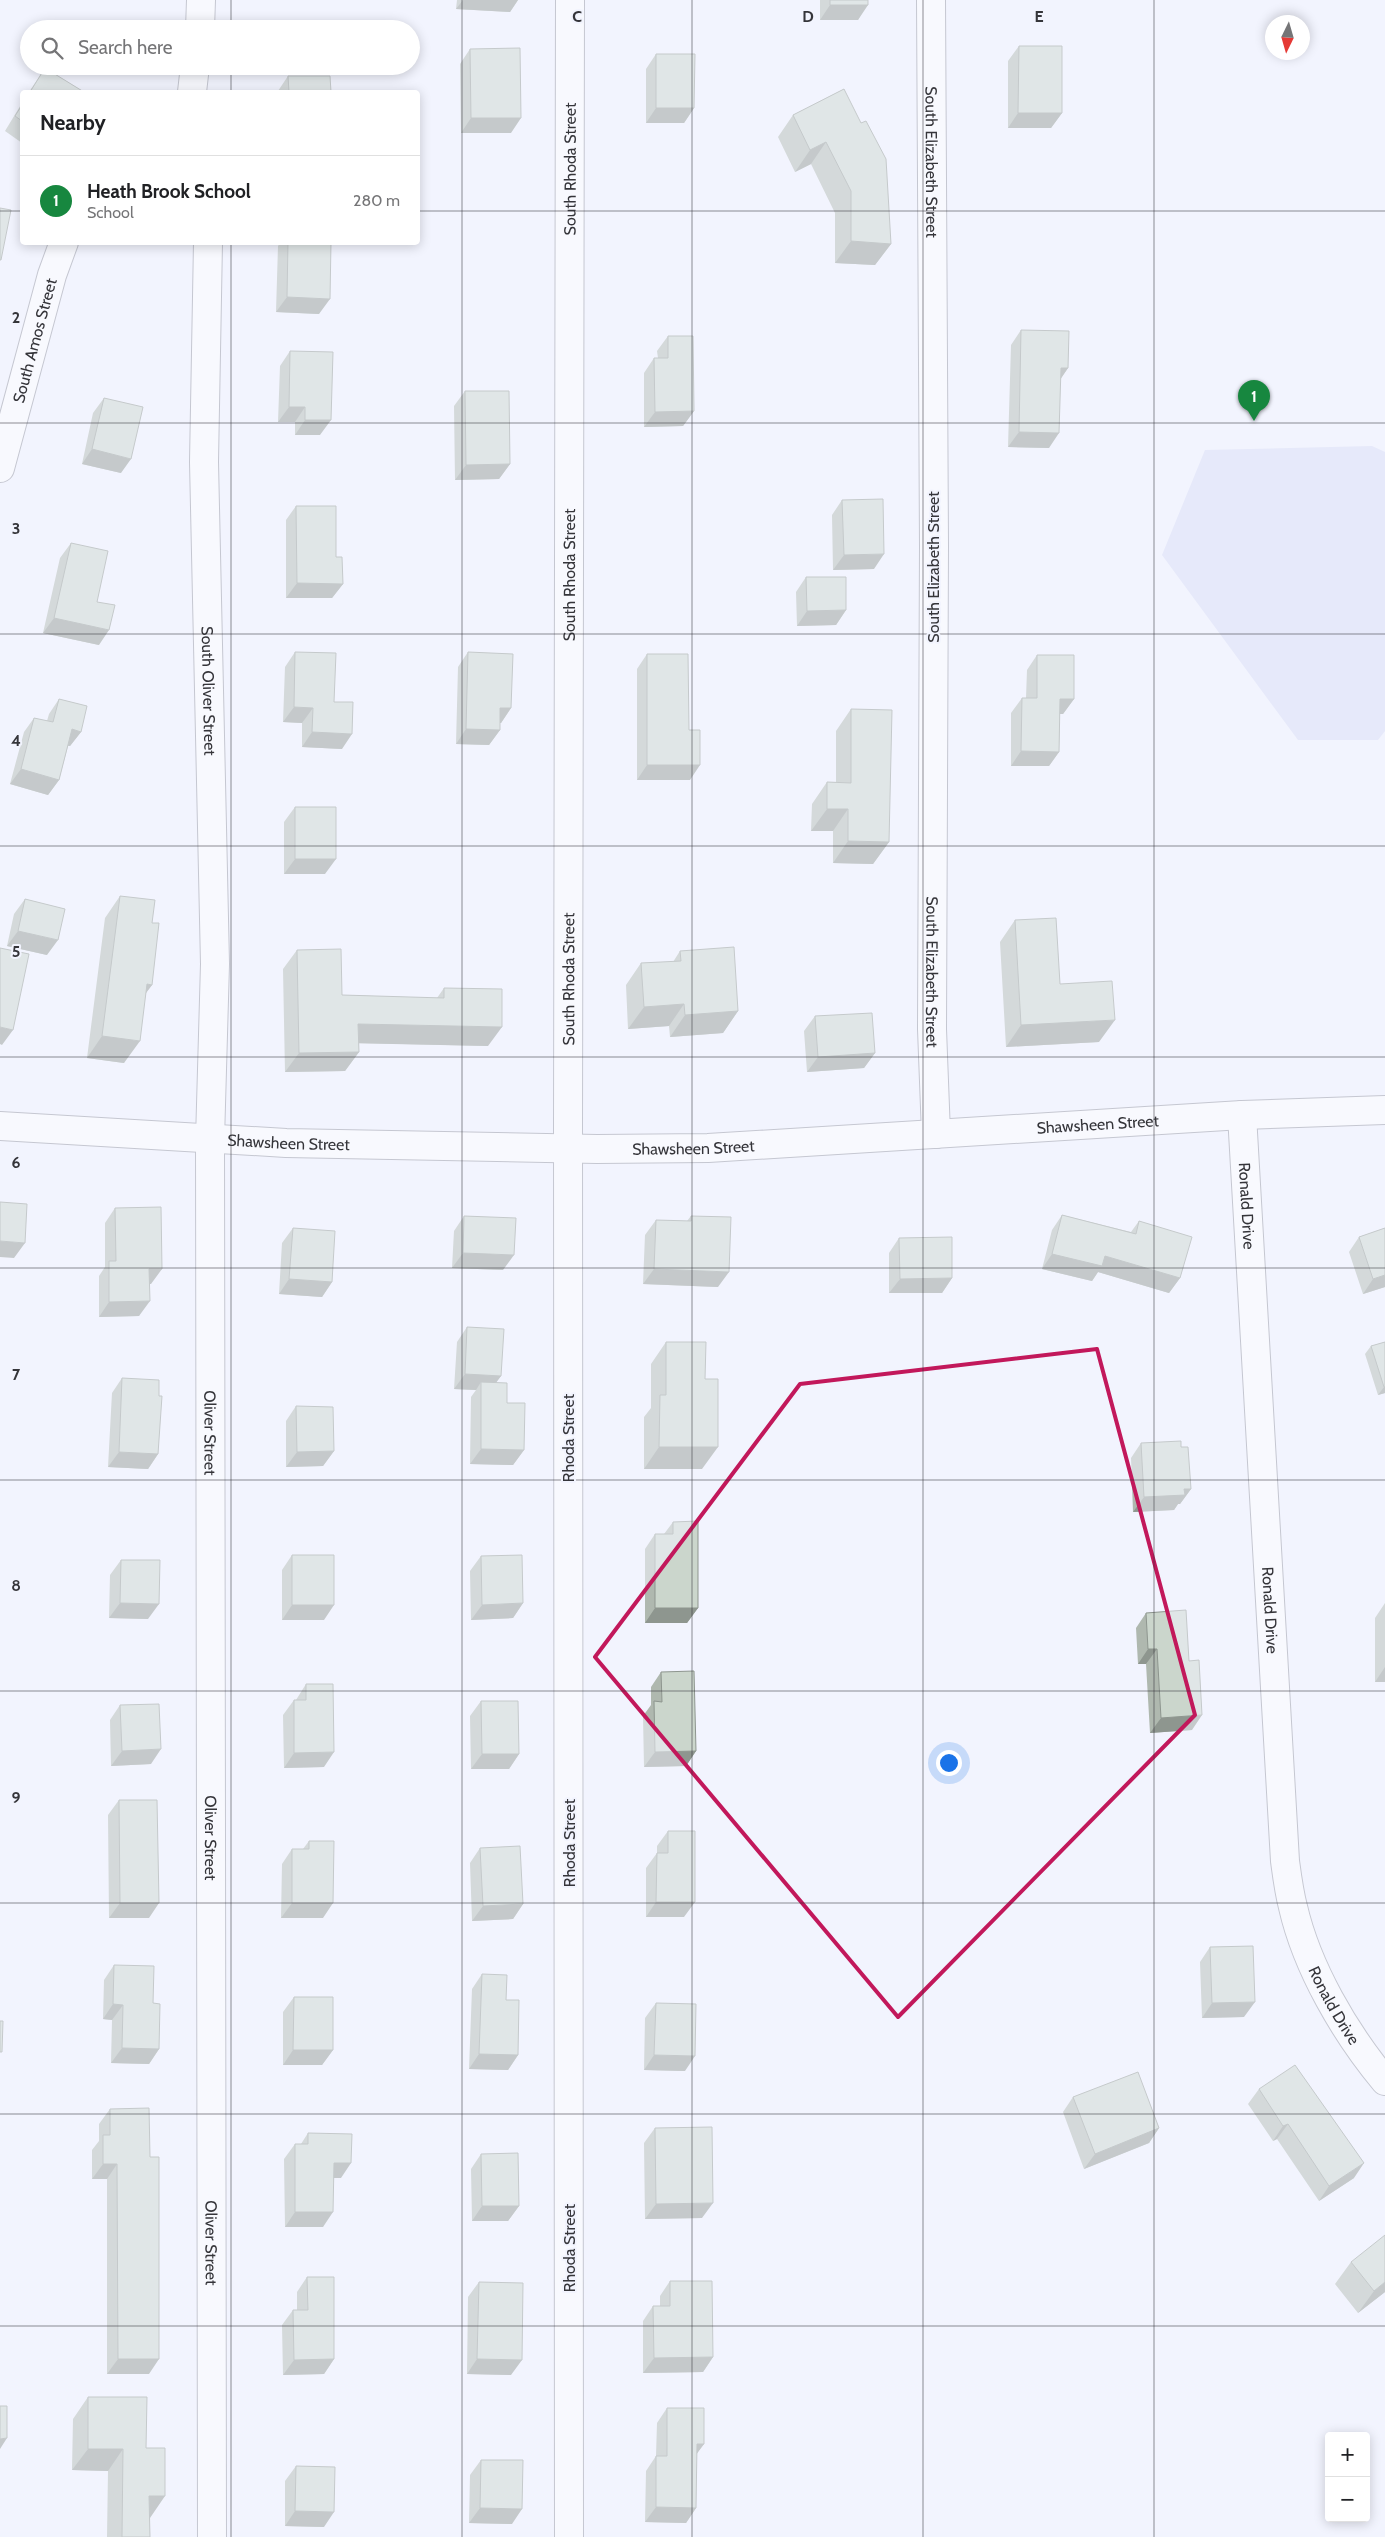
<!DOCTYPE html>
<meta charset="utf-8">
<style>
body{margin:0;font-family:Cabin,sans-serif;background:#f6f6f6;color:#202124}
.controls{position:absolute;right:15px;bottom:15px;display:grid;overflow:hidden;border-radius:5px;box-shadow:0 2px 12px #0003}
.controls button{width:45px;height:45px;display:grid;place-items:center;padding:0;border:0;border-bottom:1px solid #e0e0e0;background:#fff;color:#202124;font:25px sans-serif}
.compass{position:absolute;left:1265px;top:15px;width:45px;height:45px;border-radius:50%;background:#fff;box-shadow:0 2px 12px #0003;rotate:185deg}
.you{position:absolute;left:948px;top:1762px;width:18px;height:18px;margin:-12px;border:4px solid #fff;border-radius:50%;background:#1a73e8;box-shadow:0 0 0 8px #1a73e833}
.badge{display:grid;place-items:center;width:32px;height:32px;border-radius:50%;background:#17873f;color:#fff;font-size:16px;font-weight:700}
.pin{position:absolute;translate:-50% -41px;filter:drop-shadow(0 1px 2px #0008)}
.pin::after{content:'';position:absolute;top:26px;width:18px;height:15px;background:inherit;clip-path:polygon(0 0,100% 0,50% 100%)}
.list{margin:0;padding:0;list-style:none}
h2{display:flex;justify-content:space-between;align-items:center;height:65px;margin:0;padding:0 20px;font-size:21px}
h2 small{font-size:16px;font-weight:400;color:#757577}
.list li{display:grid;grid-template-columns:32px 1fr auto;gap:15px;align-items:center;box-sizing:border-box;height:90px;padding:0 20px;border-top:1px solid #e0e0e0}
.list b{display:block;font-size:19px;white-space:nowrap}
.list p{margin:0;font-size:16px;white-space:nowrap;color:#757577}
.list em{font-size:16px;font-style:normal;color:#757577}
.icon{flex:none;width:28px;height:28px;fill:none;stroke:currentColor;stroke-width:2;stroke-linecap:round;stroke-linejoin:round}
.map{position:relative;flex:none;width:1385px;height:2537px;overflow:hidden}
.search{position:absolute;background:#fff;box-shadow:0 2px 12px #0003;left:20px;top:20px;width:400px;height:55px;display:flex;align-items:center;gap:12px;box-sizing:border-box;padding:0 18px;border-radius:28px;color:#757577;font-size:19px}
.panel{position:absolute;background:#fff;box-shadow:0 2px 12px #0003;left:20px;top:90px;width:400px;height:155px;border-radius:5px}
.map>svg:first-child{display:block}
.garden{fill:#d7dbf6}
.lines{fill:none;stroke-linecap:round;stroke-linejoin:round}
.minor-casing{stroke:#8f919c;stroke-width:30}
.secondary-casing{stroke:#8f919c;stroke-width:30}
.minor{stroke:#fff;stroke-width:28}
.secondary{stroke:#fff;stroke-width:28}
.wall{fill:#afb8af}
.shaded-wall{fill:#8e968f}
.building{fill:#cbd6cc;stroke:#8e968f}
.marked{fill:none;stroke:#c2185b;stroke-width:4;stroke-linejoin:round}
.grid{fill:none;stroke:#35353a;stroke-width:1;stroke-opacity:0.55}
.labels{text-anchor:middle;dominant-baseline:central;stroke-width:4;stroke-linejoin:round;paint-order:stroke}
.street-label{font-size:16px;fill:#35353a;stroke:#f2f4fe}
.grid-label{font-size:16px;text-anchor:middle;font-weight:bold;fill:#35353a;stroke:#f2f4fe;stroke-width:4;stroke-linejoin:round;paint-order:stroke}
</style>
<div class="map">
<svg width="1385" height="2537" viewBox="0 0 1385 2537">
<rect width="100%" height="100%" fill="#f2f4fe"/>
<path class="garden" d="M1372,446L1385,452V731L1378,740H1298L1162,555L1205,450Z"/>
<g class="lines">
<g class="minor-casing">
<g id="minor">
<path id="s1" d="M931,0L934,546L932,1029L936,1134"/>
<path d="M200,29L201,0"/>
<path d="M192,92L195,66"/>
<path id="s2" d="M208,242L204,462L215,964L210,1140L212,2537"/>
<path id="s3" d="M0,468L52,275L64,242"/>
<path id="s4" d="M1242,1115L1285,1861C1287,1876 1289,1892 1293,1907C1307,1968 1345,2033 1385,2081"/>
<path id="s5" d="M569,2537L568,1127L570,0"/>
</g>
</g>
<g class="secondary-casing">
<g id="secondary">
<path id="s6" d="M0,1126L286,1143L597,1149L708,1148L1242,1115L1385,1110"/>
</g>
</g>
<use href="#minor" class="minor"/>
<use href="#secondary" class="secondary"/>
</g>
<path class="wall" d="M457,0H518L510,12L456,9Z
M820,0H868L858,20H820Z
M1019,46L1062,113L1051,128H1008V61Z
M470,49L511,133H461L460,64Z
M656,54L694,108L684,123H646V69Z
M45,68L84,92H29Z
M288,76L331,92H278V91Z
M844,89L891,244L875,265L835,263V213L811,164L795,172L778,137L793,115Z
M22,103V143L5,131Z
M281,242H331L319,314L276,312L278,246Z
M1021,330L1068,368L1060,379L1049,448L1008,447L1011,345Z
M668,336L694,411L683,426L644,427V373L654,358H658L657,351Z
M290,351L320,435H295V422H278L280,366Z
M465,391L510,464L499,479L455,480L454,406Z
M104,398L121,473L82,464L93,413Z
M842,500L874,569L833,570L832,515Z
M296,506L336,557L343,584L332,598H286V520Z
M71,543L97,602L99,645L43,633L60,558Z
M806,577L846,610L836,625L797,626L796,592Z
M295,652L334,702L342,749L302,747V723L283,722L285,667Z
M468,652L511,708L501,723H500V730L489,745L456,744L458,667Z
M647,654L689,730L690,780H637V669Z
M1037,655L1074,699L1063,714H1060L1059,752L1049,766H1011V713L1022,698H1026L1027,670Z
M59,699L81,732L70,746H68L59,780L48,795L10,784L24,732L34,718L47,721L49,714Z
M851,709L889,842L873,864L833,863V831H811L812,804L827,782H836V731Z
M295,807L325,874H284V822Z
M120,896L152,923V985L146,993L124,1063L87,1058L105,918Z
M25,899L47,955L7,946L14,914Z
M1015,920L1099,1042L1006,1047L1000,942Z
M297,950L342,995L437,998L444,988L488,1046L359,1043V1052L345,1071L285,1072L283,969Z
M680,951L738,1011L723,1033L670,1037L669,1026L628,1029L626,985L641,963L673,962Z
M815,1016L875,1053L864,1068L807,1072L804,1031Z
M115,1208L151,1284H150L139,1316L99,1317V1276L105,1267V1223Z
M1062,1215L1131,1232L1139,1221L1180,1278L1169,1293L1098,1272L1092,1281L1042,1269L1052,1230Z
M464,1216L503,1270L452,1268L454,1231Z
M691,1216L718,1287L643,1284L645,1235L656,1220L687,1221Z
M293,1228L332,1282L322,1297L279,1294L282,1243Z
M1385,1228V1287L1363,1294L1349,1252L1359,1237Z
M899,1238L952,1278L942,1293H889V1253Z
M467,1327L501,1376L496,1382L507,1403L524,1450L513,1465L470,1464L471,1397L476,1390L454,1389L457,1342Z
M666,1342L702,1469H644V1417L651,1408V1364Z
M1385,1342V1393L1378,1395L1365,1354L1371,1346Z
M122,1378L159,1396L158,1454L148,1469L108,1467L112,1393Z
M296,1406L334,1451L323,1466L286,1467V1421Z
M1141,1443L1181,1447L1191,1489L1180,1504H1178L1174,1510L1133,1512L1131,1458Z
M673,1522L698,1608L687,1623H645V1549L655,1534H664Z
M292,1555L324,1620H282V1570Z
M481,1556L523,1603L513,1618L471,1620L470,1571Z
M121,1560L148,1619L109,1618L110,1575Z
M1385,1603V1682H1375V1618Z
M1146,1613L1192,1730L1150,1733L1146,1664H1138L1136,1628Z
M661,1672L696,1751L686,1766L644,1767L643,1716L651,1705V1687Z
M306,1684L324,1767L284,1768L283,1715L294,1700H296Z
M481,1701L519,1754L509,1769H471L470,1716Z
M120,1705L151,1764L111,1766L110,1720Z
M119,1800L149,1918H109L108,1815Z
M668,1831L684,1917H646V1868L657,1853V1846Z
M309,1841L323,1918H281L282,1864L292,1849H303Z
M480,1848L523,1904L513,1919L472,1921L470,1863Z
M1210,1947L1244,2017L1202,2018L1200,1962Z
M114,1965L153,2003L159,2049L149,2064L111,2063L112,2020L103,2019L104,1980Z
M482,1974L506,2000L518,2055L508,2070L469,2069L472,1989Z
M294,1997L333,2050L322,2065H283V2012Z
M656,2003L685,2071L644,2070L645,2018Z
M1259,2089L1354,2178L1319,2201L1277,2139L1273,2141L1248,2104Z
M1073,2097L1159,2128L1149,2143L1084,2169L1063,2112Z
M110,2109L149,2374H107V2179H92V2150L99,2141V2124Z
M655,2128L702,2218L645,2219L644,2143Z
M308,2133L341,2178H334L323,2227H285L284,2159L295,2144H301Z
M481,2154L519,2206L508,2221H472L471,2169Z
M1351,2262L1385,2292L1358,2313L1335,2284Z
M307,2277L334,2359L324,2374L283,2375L282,2325L293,2310H297V2292Z
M670,2281L713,2357L703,2372L643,2373V2321L653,2306H660V2296Z
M479,2282L511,2375L467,2374L468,2297Z
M88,2397L146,2448L150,2518V2537H107L108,2471L72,2470L73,2419Z
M667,2408L704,2444L696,2454V2508L686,2523L645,2522L646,2471L656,2456L657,2423Z
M481,2460L512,2524L469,2523L470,2475Z
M296,2466L324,2527L285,2526V2481Z"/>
<path class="shaded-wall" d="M463,0H518L510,12L456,9Z
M830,5H868L858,20H820Z
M656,108H694L684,123H646Z
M1018,113H1062L1051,128H1008Z
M471,118H521L511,133H461Z
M826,142L811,164L795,172L810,150Z
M851,241L891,244L875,265L835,263Z
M287,297L330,299L319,314L276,312Z
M1061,368H1068L1058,383Z
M289,407H305L295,422H278Z
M694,411L683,426L644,427L655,412Z
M305,420H331L320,435H295Z
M1019,432L1059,433L1049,448L1008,447Z
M92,449L131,459L121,473L82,464Z
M510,464L499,479L455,480L466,465Z
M884,554L874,569L833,570L844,555Z
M297,583L343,584L332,598H286Z
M846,610L836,625L797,626L807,611Z
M54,618L109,630L99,645L43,633Z
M1060,699H1074L1063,714H1049Z
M294,707L313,708L302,723L283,722Z
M500,708H511L501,723H490Z
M72,729L81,732L70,746L62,744Z
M466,729L500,730L489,745L456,744Z
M312,732L352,734L342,749L302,747Z
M1021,751L1059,752L1049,766H1011Z
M647,765H700L690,780H637Z
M21,769L59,780L48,795L10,784Z
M827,809H848L833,831H811Z
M848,841L889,842L873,864L833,863Z
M295,859H336L325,874H284Z
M18,931L58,940L47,955L7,946Z
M147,984L152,985L136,1006Z
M684,1004L669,1026L628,1029L644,1007Z
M738,1011L723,1033L670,1037L685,1015Z
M1115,1020L1099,1042L1006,1047L1021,1025Z
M358,1024L502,1027L488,1046L345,1043Z
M0,1027L13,1030L2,1045L0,1044Z
M102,1036L140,1041L124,1063L87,1058Z
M359,1052L345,1071L285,1072L299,1053Z
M875,1053L864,1068L807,1072L818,1057Z
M0,1241L25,1243L14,1258L0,1257Z
M463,1253L514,1255L503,1270L452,1268Z
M1052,1254L1105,1256L1180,1278L1169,1293L1098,1272L1092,1281L1042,1269Z
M149,1269H162L151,1284H139Z
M654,1269L729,1272L718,1287L643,1284Z
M1385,1275V1287L1363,1294L1373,1279Z
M952,1278L942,1293H889L900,1279Z
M289,1279L332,1282L322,1297L279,1294Z
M150,1301L139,1316L99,1317L109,1302Z
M465,1374L501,1376L490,1391L481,1382L476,1390L454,1389Z
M1384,1387H1385V1393L1378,1395Z
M659,1447H718L702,1469H644Z
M481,1449L524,1450L513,1465L470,1464Z
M334,1451L323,1466L286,1467L297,1452Z
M119,1452L158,1454L148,1469L108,1467Z
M1184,1489H1191L1180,1504H1178L1174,1510L1133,1512L1144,1497Z
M120,1603L159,1604L148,1619L109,1618Z
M523,1603L513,1618L471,1620L482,1605Z
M292,1605H334L324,1620H282Z
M655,1608H698L687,1623H645Z
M1148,1649H1157L1146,1664H1138Z
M1385,1667V1682H1375Z
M1202,1715L1192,1730L1150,1733L1161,1718Z
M161,1749L151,1764L111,1766L122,1751Z
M696,1751L686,1766L644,1767L655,1752Z
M334,1752L324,1767L284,1768L294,1753Z
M482,1754H519L509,1769H471Z
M656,1902H695L684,1917H646Z
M120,1903H159L149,1918H109Z
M292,1903H333L323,1918H281Z
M523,1904L513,1919L472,1921L483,1906Z
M1255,2002L1244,2017L1202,2018L1212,2003Z
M113,2004L123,2005L112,2020L103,2019Z
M122,2048L159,2049L149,2064L111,2063Z
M293,2050H333L322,2065H283Z
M479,2054L518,2055L508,2070L469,2069Z
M654,2055L695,2056L685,2071L644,2070Z
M1288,2124L1277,2139L1273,2141L1283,2126Z
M1159,2128L1149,2143L1084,2169L1095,2154Z
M334,2163H351L341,2178H324Z
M1364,2163L1354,2178L1319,2201L1329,2186Z
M103,2164H117L107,2179H92Z
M713,2203L702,2218L645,2219L656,2204Z
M482,2206H519L508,2221H472Z
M295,2212H333L323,2227H285Z
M1385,2282V2292L1358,2313L1374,2291Z
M713,2357L703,2372L643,2373L654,2358Z
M118,2359H159L149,2374H107Z
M334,2359L324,2374L283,2375L294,2360Z
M477,2359L522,2360L511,2375L467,2374Z
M7,2438L0,2449V2439Z
M697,2444H704L693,2459Z
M88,2449H123L108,2471L72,2470Z
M149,2496H165L150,2518H133Z
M656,2507L696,2508L686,2523L645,2522Z
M480,2508L522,2509L512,2524L469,2523Z
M295,2511L334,2512L324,2527L285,2526Z"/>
<path class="building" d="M830,0H868V5H830Z
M1019,46H1062V113H1018Z
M520,48L521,118H471L470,49Z
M656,54H695L694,108H656Z
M45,68L84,92H30Z
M288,76H330L331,92H289Z
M844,89L861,123L866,121L886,159L891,244L851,241V191L826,142L810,150L793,115Z
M22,105V121L15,116Z
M0,208L11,210L1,260H0Z
M288,242H331L330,299L287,297Z
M1021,330L1069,331L1068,368H1061L1059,433L1019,432Z
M668,336H693L694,411L655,412L654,358H668Z
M290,351L333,352L331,420H305V407H289Z
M465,391H509L510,464L466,465Z
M104,398L143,407L131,459L92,449Z
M883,499L884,554L844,555L842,500Z
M296,506H336V557H342L343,584L297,583Z
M71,543L108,551L97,602L115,605L109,630L54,618Z
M806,577H846V610L807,611Z
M295,652L336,653L334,702H353L352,734L312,732L313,708L294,707Z
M468,652L513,654L511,708H500V730L466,729Z
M647,654H688L689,730H700V765H647Z
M1037,655H1074V699H1060L1059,752L1021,751L1022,698H1037Z
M59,699L87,706L81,732L72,729L59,780L21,769L34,718L53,722Z
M851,709L892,710L889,842L848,841V809H827V782L851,783Z
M295,807H336V859H295Z
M120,896L155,900L152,923H159L152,985L147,984L140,1041L102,1036Z
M25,899L65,909L58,940L18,931Z
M1056,918L1060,984L1112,981L1115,1020L1021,1025L1015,920Z
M734,947L738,1011L685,1015L684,1004L644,1007L641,963L681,961L680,951Z
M0,948L29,954L13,1030L0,1027Z
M341,949L342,995L444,998V988L502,989V1027L358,1024L359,1052L299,1053L297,950Z
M872,1013L875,1053L818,1057L815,1016Z
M0,1202L27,1204L25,1243L0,1241Z
M161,1207L162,1269H149L150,1301L109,1302V1261H116L115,1208Z
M1062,1215L1136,1234L1139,1221L1192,1237L1180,1278L1105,1256L1102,1266L1052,1254Z
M464,1216L516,1218L514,1255L463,1253Z
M691,1216L731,1217L729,1272L654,1269L656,1220L691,1221Z
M293,1228L335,1231L332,1282L289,1279Z
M1385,1228V1275L1373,1279L1359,1237Z
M952,1237V1278L900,1279L899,1238Z
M467,1327L504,1329L501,1376L465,1374Z
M666,1342H706L705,1379H718V1447H659L660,1395H666Z
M1385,1342V1387H1384L1371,1346Z
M122,1378L159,1380V1396H162L158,1454L119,1452Z
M481,1382L507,1383V1403H525L524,1450L481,1449Z
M296,1406L333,1407L334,1451L297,1452Z
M1181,1441V1447H1188L1191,1489H1184L1185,1495L1144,1497L1141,1443Z
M698,1521V1608H655V1534H673V1522Z
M292,1555H334V1605H292Z
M522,1555L523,1603L482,1605L481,1556Z
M121,1560H160L159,1604L120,1603Z
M1186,1610L1189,1661L1199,1660L1202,1715L1161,1718L1157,1649H1148L1146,1613Z
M694,1671L696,1751L655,1752L654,1701L662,1702L661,1672Z
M306,1684H333L334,1752L294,1753V1700H306Z
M481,1701H518L519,1754H482Z
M159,1704L161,1749L122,1751L120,1705Z
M119,1800H157L159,1903H120Z
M668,1831H695V1902H656L657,1853H668Z
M309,1841H334L333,1903H292V1849H309Z
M520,1846L523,1904L483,1906L480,1848Z
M1253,1946L1255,2002L1212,2003L1210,1947Z
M114,1965L154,1966L153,2003L160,2004L159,2049L122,2048L123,2005L113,2004Z
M482,1974L507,1975L506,2000H519L518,2055L479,2054Z
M294,1997H333V2050H293Z
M656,2003L696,2004L695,2056L654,2055Z
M0,2021H3L2,2052H0Z
M1295,2065L1364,2163L1329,2186L1288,2124L1283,2126L1259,2089Z
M1138,2072L1159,2128L1095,2154L1073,2097Z
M149,2108L150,2157H159V2359H118L117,2164H103V2135H110V2109Z
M712,2127L713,2203L656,2204L655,2128Z
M308,2133L352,2134L351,2163H334L333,2212H295V2144H308Z
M518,2153L519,2206H482L481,2154Z
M1385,2235V2282L1374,2291L1351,2262Z
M307,2277H334V2359L294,2360L293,2310H308Z
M670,2281H712L713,2357L654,2358L653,2306H670Z
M479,2282L523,2283L522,2360L477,2359Z
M88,2397H147L146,2448H165V2496H149L150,2537H122L123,2449H88Z
M0,2406H7V2438L0,2439Z
M667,2408H704V2444H697L696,2508L656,2507V2456H667Z
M481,2460H523L522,2509L480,2508Z
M296,2466L335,2467L334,2512L295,2511Z"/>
<path d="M0 0H1385V2537H0ZM1097,1349L1195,1715L898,2017L595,1657L800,1384Z" fill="#f2f4fe" fill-opacity=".55" fill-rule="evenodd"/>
<path class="marked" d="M1097,1349L1195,1715L898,2017L595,1657L800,1384Z"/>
<path class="grid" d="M231,0V29M462,0V2537M692,0V2537M923,0V2537M1154,0V2537M231,66V92M0,211H22M418,211H1385M231,242V2537M0,423H1385M0,634H1385M0,846H1385M0,1057H1385M0,1268H1385M0,1480H1385M0,1691H1385M0,1903H1385M0,2114H1385M0,2326H1385"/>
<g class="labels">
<g class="street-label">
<text stroke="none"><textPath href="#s1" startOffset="162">South Elizabeth Street</textPath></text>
<text stroke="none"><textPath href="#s5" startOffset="2368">South Rhoda Street</textPath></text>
<text stroke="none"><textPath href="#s3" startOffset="132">South Amos Street</textPath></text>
<text transform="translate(933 567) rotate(-90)">South Elizabeth Street</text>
<text stroke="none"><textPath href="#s5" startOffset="1962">South Rhoda Street</textPath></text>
<text stroke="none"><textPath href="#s2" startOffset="449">South Oliver Street</textPath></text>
<text stroke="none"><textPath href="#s1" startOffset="972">South Elizabeth Street</textPath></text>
<text stroke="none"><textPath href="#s5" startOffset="1558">South Rhoda Street</textPath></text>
<text stroke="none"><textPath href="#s6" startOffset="1099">Shawsheen Street</textPath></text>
<text stroke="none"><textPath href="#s6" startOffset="289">Shawsheen Street</textPath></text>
<text stroke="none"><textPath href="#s6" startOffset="694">Shawsheen Street</textPath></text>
<text stroke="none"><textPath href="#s4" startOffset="91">Ronald Drive</textPath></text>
<text stroke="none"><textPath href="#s2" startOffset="1191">Oliver Street</textPath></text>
<text transform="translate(568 1438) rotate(-90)">Rhoda Street</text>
<text stroke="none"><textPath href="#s4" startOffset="496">Ronald Drive</textPath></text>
<text stroke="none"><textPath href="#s2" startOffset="1596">Oliver Street</textPath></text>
<text transform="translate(569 1843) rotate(-90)">Rhoda Street</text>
<text stroke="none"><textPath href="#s4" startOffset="901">Ronald Drive</textPath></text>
<text stroke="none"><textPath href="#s2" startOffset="2001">Oliver Street</textPath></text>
<text transform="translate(569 2248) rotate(-90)">Rhoda Street</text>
</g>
</g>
<g class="grid-label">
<text x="577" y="22">C</text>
<text x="808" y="22">D</text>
<text x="1039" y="22">E</text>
<text x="16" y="323">2</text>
<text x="16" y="534">3</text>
<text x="16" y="746">4</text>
<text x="16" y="957">5</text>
<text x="16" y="1168">6</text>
<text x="16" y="1380">7</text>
<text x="16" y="1591">8</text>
<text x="16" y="1803">9</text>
</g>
</svg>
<div class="controls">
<button>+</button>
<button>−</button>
</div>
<svg class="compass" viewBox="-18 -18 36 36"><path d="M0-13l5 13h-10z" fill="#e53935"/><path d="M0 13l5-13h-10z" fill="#757577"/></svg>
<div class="you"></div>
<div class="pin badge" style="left:1254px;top:421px">1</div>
<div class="search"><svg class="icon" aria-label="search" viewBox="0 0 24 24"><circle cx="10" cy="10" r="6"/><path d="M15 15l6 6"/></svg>Search here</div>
<section class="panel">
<h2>Nearby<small></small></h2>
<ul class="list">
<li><span class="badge">1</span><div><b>Heath Brook School</b><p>School</p></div><em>280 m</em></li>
</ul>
</section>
</div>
